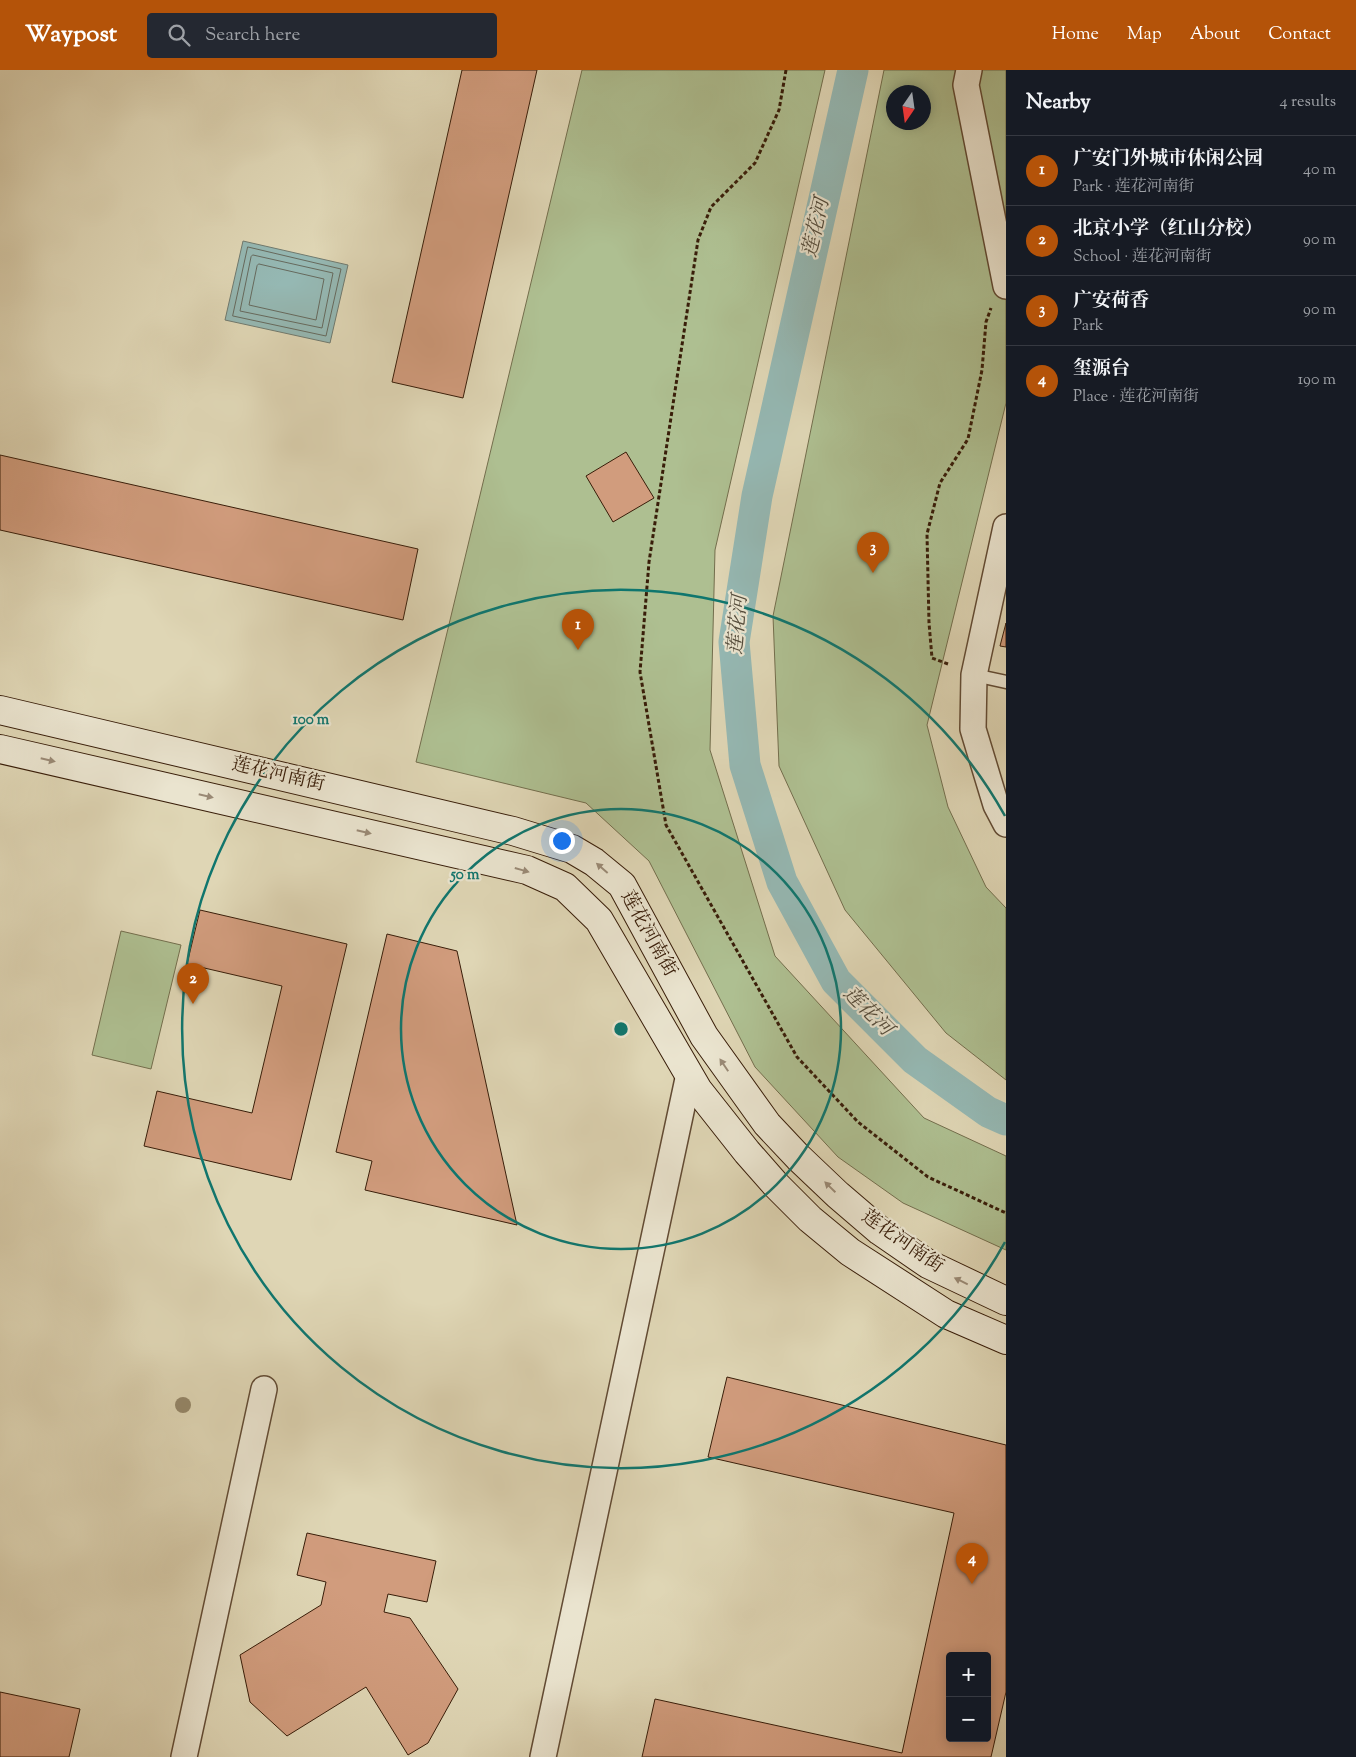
<!DOCTYPE html>
<meta charset="utf-8">
<style>
body{margin:0;font-family:"Sorts Mill Goudy","Noto Serif SC",serif;background:#242831;color:#f1f3f6}
.controls{position:absolute;right:15px;bottom:15px;display:grid;overflow:hidden;border-radius:5px;box-shadow:0 2px 12px #0003}
.controls button{width:45px;height:45px;display:grid;place-items:center;padding:0;border:0;border-bottom:1px solid #363941;background:#171b24;color:#f1f3f6;font:25px sans-serif}
.compass{position:absolute;left:886px;top:15px;width:45px;height:45px;border-radius:50%;background:#171b24;box-shadow:0 2px 12px #0003;rotate:193deg}
.you{position:absolute;left:561px;top:770px;width:18px;height:18px;margin:-12px;border:4px solid #fff;border-radius:50%;background:#1a73e8;box-shadow:0 0 0 8px #1a73e833}
.badge{display:grid;place-items:center;width:32px;height:32px;border-radius:50%;background:#b45309;color:#fff;font-size:16px;font-weight:700}
.pin{position:absolute;translate:-50% -41px;filter:drop-shadow(0 1px 2px #0008)}
.pin::after{content:'';position:absolute;top:26px;width:18px;height:15px;background:inherit;clip-path:polygon(0 0,100% 0,50% 100%)}
.list{margin:0;padding:0;list-style:none}
h2{display:flex;justify-content:space-between;align-items:center;height:65px;margin:0;padding:0 20px;font-size:21px}
h2 small{font-size:16px;font-weight:400;color:#9ea1a6}
.list li{display:grid;grid-template-columns:32px 1fr auto;gap:15px;align-items:center;box-sizing:border-box;height:70px;padding:0 20px;border-top:1px solid #363941}
.list b{display:block;font-size:19px;white-space:nowrap}
.list p{margin:0;font-size:16px;white-space:nowrap;color:#9ea1a6}
.list em{font-size:16px;font-style:normal;color:#9ea1a6}
.icon{flex:none;width:28px;height:28px;fill:none;stroke:currentColor;stroke-width:2;stroke-linecap:round;stroke-linejoin:round}
.map{position:relative;flex:none;width:1006px;height:1687px;overflow:hidden}
header{display:flex;align-items:center;gap:30px;box-sizing:border-box;height:70px;padding:0 25px;background:#b45309;color:#fff}
header strong{font-size:24px}
nav{display:flex;gap:28px;margin-inline-start:auto;font-size:18px}
.search{width:350px;height:45px;background:#242831;display:flex;align-items:center;gap:12px;box-sizing:border-box;padding:0 18px;border-radius:5px;color:#9ea1a6;font-size:19px}
main{display:flex}
aside{flex:1;background:#171b24}
.map>svg:first-child{display:block}
.green{fill:#aebf91;stroke:#736e4d;fill-rule:evenodd}
.water{fill:#95b8b3;stroke:#707a6f}
.lines{fill:none;stroke-linecap:round;stroke-linejoin:round}
.shore{stroke:#666a5e;stroke-width:1}
.canal{stroke:#95b8b3;stroke-width:31}
.building{fill:#d19c7d;stroke:#381d09;fill-rule:evenodd}
.lane-casing{stroke:#624b34;stroke-width:15}
.street-casing{stroke:#624b34;stroke-width:28}
.secondary-casing{stroke:#381d09;stroke-width:30}
.path{stroke:#381d09;stroke-width:3;stroke-dasharray:4 2.5;stroke-linecap:butt}
.lane{stroke:#eae4cf;stroke-width:12}
.street{stroke:#eae4cf;stroke-width:25}
.secondary{stroke:#eae4cf;stroke-width:28}
.tree{fill:#948769}
.oneway{fill:#9a8a76}
.ring{fill:none;stroke:#0f766e;stroke-width:2.5}
.labels{text-anchor:middle;dominant-baseline:central;stroke-width:4.5;stroke-linejoin:round;paint-order:stroke}
.street-label{font-size:19px;fill:#381d09;stroke:#eae4cf}
.water-label{font-size:20px;font-style:italic;fill:#544c3c;stroke:#eae4cf}
.centre{fill:#0f766e;stroke:#eae4cf;stroke-width:2.5}
.ring-label{font-size:15px;text-anchor:middle;font-weight:bold;fill:#0f766e;stroke:#eae4cf;stroke-width:4.5;stroke-linejoin:round;paint-order:stroke}
</style>
<header>
<strong>Waypost</strong>
<div class="search"><svg class="icon" aria-label="search" viewBox="0 0 24 24"><circle cx="10" cy="10" r="6"/><path d="M15 15l6 6"/></svg>Search here</div>
<nav><a>Home</a><a>Map</a><a>About</a><a>Contact</a></nav>
</header>
<main>
<div class="map">
<svg width="1006" height="1687" viewBox="0 0 1006 1687">
<rect width="100%" height="100%" fill="#dfd6b5"/>
<filter id="stains"><feTurbulence type="fractalNoise" baseFrequency=".004" numOctaves="4"/><feColorMatrix values="0 0 0 0 .2 0 0 0 0 .09 0 0 0 0 .02 0 0 0 .5 -.17"/></filter>
<radialGradient id="worn" r=".72"><stop offset=".6" stop-color="#630" stop-opacity="0"/><stop offset="1" stop-color="#630" stop-opacity=".3"/></radialGradient>
<path class="green" d="M582,0H825L715,480L710,680L775,886L924,1048L1006,1086V1180L903,1133L838,1087L755,997L649,791L586,733L416,692Z
M884,0H1006V333L927,655L948,737L986,817L1006,838V1010L946,963L845,840L779,696L773,546ZM894,22H924V52H894Z
M121,861L181,875L151,999L92,985Z"/>
<path class="water" d="M243,171L348,195L330,273L225,250Z"/>
<g class="lines">
<path class="shore" d="M248,177L341,199L326,266L233,246Z
M253,185L333,203L322,258L240,241L251,187Z
M259,194L324,209L316,250L249,235L257,196Z"/>
<path class="canal" d="M853,0L757,426L734,572L745,695L782,812L836,911L915,990L988,1042L1006,1050"/>
</g>
<path class="building" d="M462,0H537L463,328L392,312Z
M626,382L654,428L613,452L586,406Z
M0,385L418,479L403,550L0,460Z
M1006,553V577L1000,576Z
M200,840L347,874L291,1110L144,1076L157,1021L252,1043L282,916L187,894Z
M387,864L457,881L517,1155L365,1120L372,1091L336,1082Z
M727,1307L1006,1375V1622L991,1687H642L655,1629L902,1683L954,1443L708,1387ZM950,1586H987V1668H950Z
M307,1463L436,1491L427,1532L388,1524L384,1542L410,1548L458,1619L428,1673L408,1685L366,1617L287,1666L250,1632L240,1585L321,1535L326,1512L297,1505Z
M0,1622L80,1639L69,1687H0Z"/>
<g class="lines">
<g class="lane-casing">
<path id="lane" d="M974,605L1006,612"/>
</g>
<g class="street-casing">
<path id="street" d="M969,0L966,15L1006,216
M1006,457L974,605L973,659L996,735L1006,754
M184,1687L264,1319
M543,1687L689,1004"/>
</g>
<g class="secondary-casing">
<path id="secondary" d="M0,640L513,761L572,779L594,792L622,815L704,966L767,1054L798,1087L838,1125L880,1161L928,1194L1006,1231
M0,679L527,800L565,817L599,850L698,1020L747,1082L776,1115L810,1149L850,1182L946,1244L1006,1270"/>
</g>
<path class="path" d="M786,0L779,40L755,93L711,137L698,170L649,492L640,602L666,755L797,987L858,1052L928,1107L1006,1143
M948,594L932,588L929,553L927,464L940,413L968,369L982,300L986,252L991,238"/>
<use href="#lane" class="lane"/>
<use href="#street" class="street"/>
<use href="#secondary" class="secondary"/>
</g>
<circle class="tree" cx="183" cy="1335" r="8"/>
<defs><path id="oneway-solid" d="M-6-.8H1V-3.2L6.5 0L1 3.2V.8H-6Z" transform="scale(1.25)"/></defs>
<g class="oneway">
<use href="#oneway-solid" transform="translate(48 690) rotate(13)"/>
<use href="#oneway-solid" transform="translate(206 726) rotate(13)"/>
<use href="#oneway-solid" transform="translate(364 762) rotate(13)"/>
<use href="#oneway-solid" transform="translate(602 798) rotate(-139)"/>
<use href="#oneway-solid" transform="translate(522 800) rotate(16)"/>
<use href="#oneway-solid" transform="translate(724 995) rotate(-124)"/>
<use href="#oneway-solid" transform="translate(830 1117) rotate(-136)"/>
<use href="#oneway-solid" transform="translate(961 1211) rotate(-154)"/>
</g>
<g class="ring">
<circle cx="621" cy="959" r="220"/>
<path d="M1005 1172A439 439 0 1 1 1005 746"/>
</g>
<g class="labels">
<g class="street-label">
<text transform="translate(278 705) rotate(13)">莲花河南街</text>
<text transform="translate(648 864) rotate(61)">莲花河南街</text>
<text transform="translate(902 1172) rotate(35)">莲花河南街</text>
</g>
<g class="water-label">
<text transform="translate(817 158) rotate(-77)">莲花河</text>
<text transform="translate(739 555) rotate(-85)">莲花河</text>
<text transform="translate(867 942) rotate(45)">莲花河</text>
</g>
</g>
<circle cx="621" cy="959" r="8" class="centre"/>
<g class="ring-label">
<text x="311" y="654">100 m</text>
<text x="465" y="809">50 m</text>
</g>
<rect width="100%" height="100%" filter="url(#stains)"/>
<rect width="100%" height="100%" fill="url(#worn)"/>
</svg>
<div class="controls">
<button>+</button>
<button>−</button>
</div>
<svg class="compass" viewBox="-18 -18 36 36"><path d="M0-13l5 13h-10z" fill="#e53935"/><path d="M0 13l5-13h-10z" fill="#9ea1a6"/></svg>
<div class="you"></div>
<div class="pin badge" style="left:578px;top:580px">1</div>
<div class="pin badge" style="left:193px;top:934px">2</div>
<div class="pin badge" style="left:873px;top:503px">3</div>
<div class="pin badge" style="left:972px;top:1514px">4</div>
</div>
<aside>
<h2>Nearby<small>4 results</small></h2>
<ul class="list">
<li><span class="badge">1</span><div><b>广安门外城市休闲公园</b><p>Park · 莲花河南街</p></div><em>40 m</em></li>
<li><span class="badge">2</span><div><b>北京小学（红山分校）</b><p>School · 莲花河南街</p></div><em>90 m</em></li>
<li><span class="badge">3</span><div><b>广安荷香</b><p>Park</p></div><em>90 m</em></li>
<li><span class="badge">4</span><div><b>玺源台</b><p>Place · 莲花河南街</p></div><em>190 m</em></li>
</ul>
</aside>
</main>
